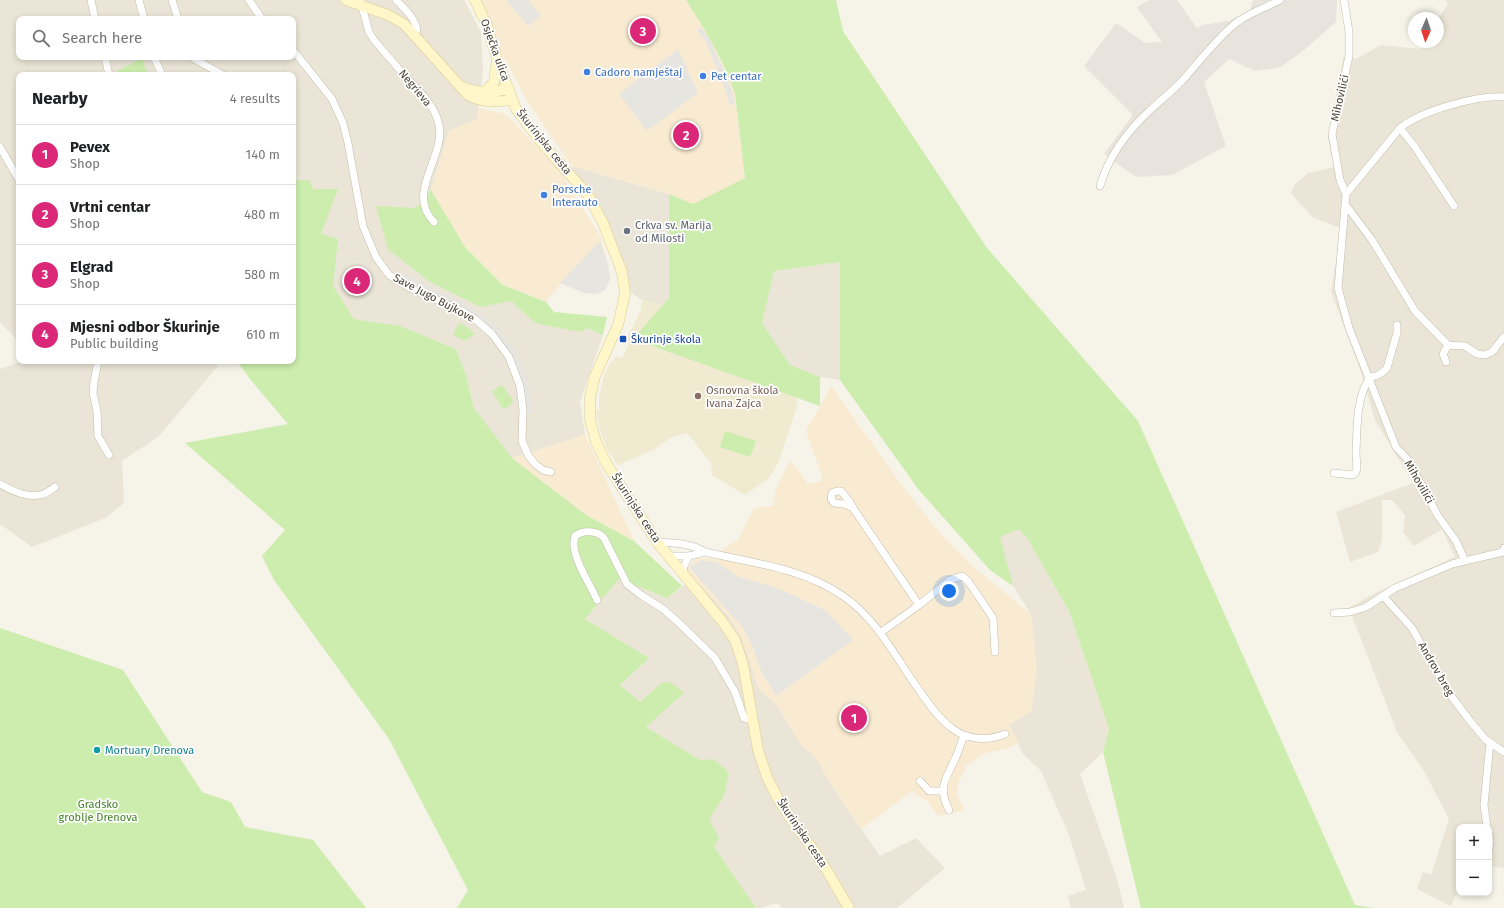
<!DOCTYPE html>
<meta charset="utf-8">
<style>
body{margin:0;font-family:"Fira Sans",sans-serif;background:#f6f6f6;color:#202124}
.controls{position:absolute;right:12px;bottom:12px;display:grid;overflow:hidden;border-radius:8px;box-shadow:0 2px 6px #0003}
.controls button{width:36px;height:36px;display:grid;place-items:center;padding:0;border:0;border-bottom:1px solid #e0e0e0;background:#fff;color:#202124;font:20px sans-serif}
.compass{position:absolute;left:1408px;top:12px;width:36px;height:36px;border-radius:50%;background:#fff;box-shadow:0 2px 6px #0003;rotate:183deg}
.you{position:absolute;left:949px;top:591px;width:14px;height:14px;margin:-10px;border:3px solid #fff;border-radius:50%;background:#1a73e8;box-shadow:0 0 0 6px #1a73e833}
.badge{display:grid;place-items:center;width:26px;height:26px;border-radius:50%;background:#db2777;color:#fff;font-size:13px;font-weight:700}
.pin{position:absolute;translate:-50% -50%;border:2px solid #fff;box-shadow:0 1px 4px #0006}
.list{margin:0;padding:0;list-style:none}
h2{display:flex;justify-content:space-between;align-items:center;height:52px;margin:0;padding:0 16px;font-size:17px}
h2 small{font-size:13px;font-weight:400;color:#757577}
.list li{display:grid;grid-template-columns:26px 1fr auto;gap:12px;align-items:center;box-sizing:border-box;height:60px;padding:0 16px;border-top:1px solid #e0e0e0}
.list b{display:block;font-size:15px;white-space:nowrap}
.list p{margin:0;font-size:13px;white-space:nowrap;color:#757577}
.list em{font-size:13px;font-style:normal;color:#757577}
.icon{flex:none;width:22px;height:22px;fill:none;stroke:currentColor;stroke-width:2;stroke-linecap:round;stroke-linejoin:round}
.map{position:relative;flex:none;width:1504px;height:908px;overflow:hidden}
.search{position:absolute;background:#fff;box-shadow:0 2px 6px #0003;left:16px;top:16px;width:280px;height:44px;display:flex;align-items:center;gap:10px;box-sizing:border-box;padding:0 14px;border-radius:8px;color:#757577;font-size:15px}
.panel{position:absolute;background:#fff;box-shadow:0 2px 6px #0003;left:16px;top:72px;width:280px;height:292px;border-radius:8px}
.map>svg:first-child{display:block}
.residential{fill:#eae5d6;fill-rule:evenodd}
.commercial{fill:#f9ebd2}
.industrial{fill:#e8e4dd}
.education{fill:#f0ead1}
.green{fill:#ccedad}
.parking{fill:#e7e5e0}
.lines{fill:none;stroke-linecap:round;stroke-linejoin:round}
.street-casing{stroke:#c2bcaa;stroke-width:8}
.secondary-casing{stroke:#dacc94;stroke-width:11}
.street{stroke:#fff;stroke-width:7}
.secondary{stroke:#fff6c9;stroke-width:10}
.shop-dot{fill:#3f7fe0;stroke:#fff;stroke-width:1.5}
.worship-dot{fill:#6b7280;stroke:#fff;stroke-width:1.5}
.transit-dot{fill:#1a4fb4;stroke:#fff;stroke-width:1.5}
.education-dot{fill:#8d6e63;stroke:#fff;stroke-width:1.5}
.culture-dot{fill:#0f9aa8;stroke:#fff;stroke-width:1.5}
.labels{text-anchor:middle;dominant-baseline:central;stroke-width:3.5;stroke-linejoin:round;paint-order:stroke}
.street-label{font-size:11px;fill:#4a4436;stroke:#fff}
.shop-label{font-size:11px;fill:#366cbe;stroke:#fff;text-anchor:start}
.worship-label{font-size:11px;fill:#5b616d;stroke:#fff;text-anchor:start}
.transit-label{font-size:11px;fill:#164399;stroke:#fff;text-anchor:start}
.education-label{font-size:11px;fill:#785e54;stroke:#fff;text-anchor:start}
.culture-label{font-size:11px;fill:#0d838f;stroke:#fff;text-anchor:start}
.park-label{font-size:11px;fill:#3f8222;stroke:#fff}
</style>
<div class="map">
<svg width="1504" height="908" viewBox="0 0 1504 908">
<rect width="100%" height="100%" fill="#f6f3e8"/>
<path class="residential" d="M0,0H464L481,32L483,70L477,119L449,131L431,190L416,208L481,307L511,301L535,323L587,327L603,335L580,402L585,435L512,458L474,408L466,376L456,349L400,326L354,319L333,286L321,234L337,189H314L309,180H293V75H148L141,58L117,71L119,75H19V342L0,322ZM19,19H293V57H19Z
M1445,0H1504V868L1489,866V827H1459V889L1451,906L1417,889L1423,872L1431,875L1449,819L1424,771L1397,732L1349,608L1377,592L1455,557L1442,529L1414,546L1403,532L1405,515L1392,500H1382V539L1378,552L1350,562L1336,512L1413,483L1375,420L1362,375L1331,292L1337,254L1340,228L1312,217L1291,193L1295,184L1308,173L1334,167L1328,137L1338,98L1343,57L1356,59L1381,45L1420,49L1424,42H1438V20L1448,3Z
M572,166L669,194V298L661,307L658,304L642,300L630,292Z
M840,262V380L820,377L790,365L762,323L774,271Z
M24,361H215L218,366L159,436L122,461L124,503L105,518L32,547L0,524V369Z
M1019,529L1027,538L1069,611L1109,729L1103,752L1080,774L1117,879L1124,908H1071L1068,896L1086,890L1069,835L1041,771L1023,754L1009,725L1031,711L1037,670L1031,614L1013,586L999,537Z
M694,578L728,615L741,636L759,689L777,705L802,746L814,755L838,795L880,856L916,838L945,868L897,908H782L778,903L760,908H756L714,847L719,838L708,819L724,796L729,773L714,759L700,760L646,727L684,693L661,683L640,702L620,685L649,658L585,619L619,579L667,598Z"/>
<path class="commercial" d="M478,0H686L712,41L732,84L735,94L745,178L693,204L669,194L572,166L529,104L502,54Z
M478,108L506,114L561,173L600,236L608,264L610,280L605,290L596,294L584,293L561,283L546,302L503,285L464,246L431,190L449,131L477,119Z
M831,386L904,488L941,534L976,569L1031,614L1037,670L1031,711L1009,725L1019,743L1005,749L986,753L966,766L958,784L957,794L964,810L938,816L927,801L912,791L861,829L838,795L814,755L802,746L777,705L759,689L741,636L728,615L694,578L687,572V569L693,561L697,558H708L718,560L723,548L737,541L754,508L773,506L776,489L790,460L800,472L808,484L821,481L822,476L806,431Z
M585,435L634,541L586,515L512,458Z"/>
<path class="industrial" d="M1149,0H1177L1197,28L1203,25L1229,21L1250,10L1253,0H1337L1336,22L1304,50L1281,67L1255,71L1229,59L1204,82L1226,146L1172,175L1136,177L1104,154L1133,115L1084,66L1116,23L1145,43L1162,42L1137,7Z"/>
<path class="education" d="M642,300L658,304L666,312L796,393L797,406L778,463L769,478L745,495L712,475L711,463L687,433L672,437L653,450L618,465L606,448L600,429L596,412L599,409V398L604,375L610,363L617,356L622,358L629,344L625,342L641,310Z"/>
<path class="green" d="M686,0H836L843,31L987,248L1138,421L1355,905L1374,908H1141L1103,752L1109,729L1069,611L1027,538L1019,529L1000,537L1013,586L990,570L919,490L840,380V262L774,271L762,323L790,365L820,377V406L633,339L669,298V194L693,204L745,178L735,94C724,60 705,30 686,0Z
M142,58L148,75H119L117,71Z
M293,180H309L314,189H338L321,234L338,239L333,286L354,319L400,326L456,349L466,376L474,408L512,458L586,515L634,541L682,586L667,598L619,579L585,619L649,658L620,685L640,702L661,683L670,682L684,693L646,727L700,760L714,759L729,773L724,796L709,819L719,838L714,847L756,908H457L468,890L389,739L274,580L262,556L285,530L185,443L288,424L250,379L237,361H293Z
M431,190L465,247L503,285L546,302L554,312L607,317L603,335L587,328L580,332L535,323L511,301L481,307L430,282L388,249L376,206L416,208Z
M459,323L470,329L475,334L464,341L453,335Z
M502,385L513,400L512,403L504,410L492,391Z
M725,431L756,441L750,457L720,447Z
M0,628L123,670L202,792L231,802L245,827L313,840L366,908H0Z"/>
<path class="parking" d="M509,0H528L541,16L528,26L507,1Z
M701,27L710,40L730,85L735,104L730,105L725,89L706,42L697,30Z
M678,49L698,93L647,131L619,94Z
M600,241L608,264L610,280L605,290L596,294L584,293L560,283Z
M406,274L422,283L469,306L494,324L505,336L515,350L522,365L528,385L533,414H527L525,396L522,382L509,353L500,338L488,326L460,307L408,281L404,278Z
M701,560L716,562L737,576L779,589L823,609L833,618L853,640L776,696L762,673L752,645L743,628L689,567Z"/>
<g class="lines">
<g class="street-casing">
<path id="street" d="M91,0L95,19
M139,0L144,19
M172,0L178,19
M249,0L262,19
M396,0C405,9 415,18 417,30L414,34
M1344,0L1349,32V56L1332,134L1340,180L1346,194L1338,288L1349,328L1396,447L1408,460L1438,516L1456,541L1465,561
M361,3L369,32L374,40C384,52 394,63 404,75C416,88 433,103 438,121C449,154 404,192 434,222
M293,50L332,99L343,123L348,143L363,226L376,257L389,275L410,288L462,311L476,320L492,334L509,357L520,386L523,410L522,441L528,455L535,464L543,470L551,472
M105,57L109,75
M154,57L162,75
M191,57L223,75
M1400,128L1415,147L1454,206
M0,147L19,180
M1100,186C1108,158 1127,132 1148,112C1159,102 1171,92 1182,81C1198,63 1218,37 1236,23C1249,13 1265,8 1280,0
M1346,194L1400,128C1421,111 1477,95 1504,97
M1345,204L1372,240L1415,311L1448,345L1465,346L1477,354L1485,355L1492,352L1504,337
M98,361L94,382L93,393L97,411L98,436L109,455
M1446,362L1443,354L1448,345
M1368,377C1376,377 1382,374 1387,368L1397,333V325
M1334,473L1353,475L1356,472C1358,467 1356,460 1356,453C1357,431 1356,398 1369,379
M0,484C11,491 30,499 44,494C48,492 52,489 55,487
M853,508L844,504L834,503L831,499L832,493L837,491H841L850,502L853,508L919,605
M657,542C672,543 692,543 705,552C752,563 803,568 843,596C877,619 896,658 919,690C929,704 939,719 953,729C968,740 988,741 1005,734
M668,556H689L705,552
M683,574L684,566L689,556
M1383,596L1412,628L1448,692L1471,722L1485,739L1504,752
M597,600C590,583 569,555 575,536C583,529 598,531 604,538L627,584L641,595L663,609L678,622L715,658L735,692L744,718L753,720
M1334,613L1350,612L1366,607L1395,588L1452,564L1503,552L1504,548
M880,633L919,605L950,580L962,576L968,581L993,618L995,652
M920,781L929,791H944
M949,810C937,786 946,780 955,759C959,751 961,743 964,735
M1487,827L1484,805L1490,742
M1489,836L1490,841L1489,848"/>
</g>
<g class="secondary-casing">
<path id="secondary" d="M346,0L388,15L404,24L468,95C482,103 496,102 512,100
M475,0L487,25L497,59L516,109L540,141L588,195L603,223L622,272L625,294L618,325L595,376L590,397V420L596,442L606,463L657,542L722,621L735,640L743,664L758,750L767,777L778,799L795,825L820,859L849,908
M463,87C479,94 493,92 509,89
M485,92L494,82L497,61"/>
</g>
<use href="#street" class="street"/>
<use href="#secondary" class="secondary"/>
</g>
<g class="shop-dot">
<circle cx="587" cy="72" r="4"/>
<circle cx="703" cy="76" r="4"/>
<circle cx="544" cy="195" r="4"/>
</g>
<circle class="worship-dot" cx="627" cy="231" r="4"/>
<rect class="transit-dot" x="619" y="335" width="8" height="8" rx="2"/>
<circle class="education-dot" cx="698" cy="396" r="4"/>
<circle class="culture-dot" cx="97" cy="750" r="4"/>
<g class="labels">
<g class="street-label">
<text transform="translate(495 50) rotate(70)">Osječka ulica</text>
<text transform="translate(415 88) rotate(50)">Negrieva</text>
<text transform="translate(1340 98) rotate(-77)">Mihovilići</text>
<text transform="translate(544 142) rotate(51)">Škurinjska cesta</text>
<text transform="translate(434 298) rotate(28)">Save Jugo Bujkove</text>
<text transform="translate(1419 482) rotate(60)">Mihovilići</text>
<text transform="translate(636 508) rotate(57)">Škurinjska cesta</text>
<text transform="translate(1436 669) rotate(60)">Androv breg</text>
<text transform="translate(802 833) rotate(56)">Škurinjska cesta</text>
</g>
<g class="shop-label">
<text x="595" y="72">Cadoro namještaj</text>
<text x="711" y="76">Pet centar</text>
<text x="552" y="189">Porsche<tspan x="552" dy="13">Interauto</tspan></text>
</g>
<g class="worship-label">
<text x="635" y="225">Crkva sv. Marija<tspan x="635" dy="13">od Milosti</tspan></text>
</g>
<g class="transit-label">
<text x="631" y="339">Škurinje škola</text>
</g>
<g class="education-label">
<text x="706" y="390">Osnovna škola<tspan x="706" dy="13">Ivana Zajca</tspan></text>
</g>
<g class="culture-label">
<text x="105" y="750">Mortuary Drenova</text>
</g>
<g class="park-label">
<text x="98" y="804">Gradsko<tspan x="98" dy="13">groblje Drenova</tspan></text>
</g>
</g>
</svg>
<div class="controls">
<button>+</button>
<button>−</button>
</div>
<svg class="compass" viewBox="-18 -18 36 36"><path d="M0-13l5 13h-10z" fill="#e53935"/><path d="M0 13l5-13h-10z" fill="#757577"/></svg>
<div class="you"></div>
<div class="pin badge" style="left:854px;top:718px">1</div>
<div class="pin badge" style="left:686px;top:135px">2</div>
<div class="pin badge" style="left:643px;top:31px">3</div>
<div class="pin badge" style="left:357px;top:281px">4</div>
<div class="search"><svg class="icon" aria-label="search" viewBox="0 0 24 24"><circle cx="10" cy="10" r="6"/><path d="M15 15l6 6"/></svg>Search here</div>
<section class="panel">
<h2>Nearby<small>4 results</small></h2>
<ul class="list">
<li><span class="badge">1</span><div><b>Pevex</b><p>Shop</p></div><em>140 m</em></li>
<li><span class="badge">2</span><div><b>Vrtni centar</b><p>Shop</p></div><em>480 m</em></li>
<li><span class="badge">3</span><div><b>Elgrad</b><p>Shop</p></div><em>580 m</em></li>
<li><span class="badge">4</span><div><b>Mjesni odbor Škurinje</b><p>Public building</p></div><em>610 m</em></li>
</ul>
</section>
</div>
